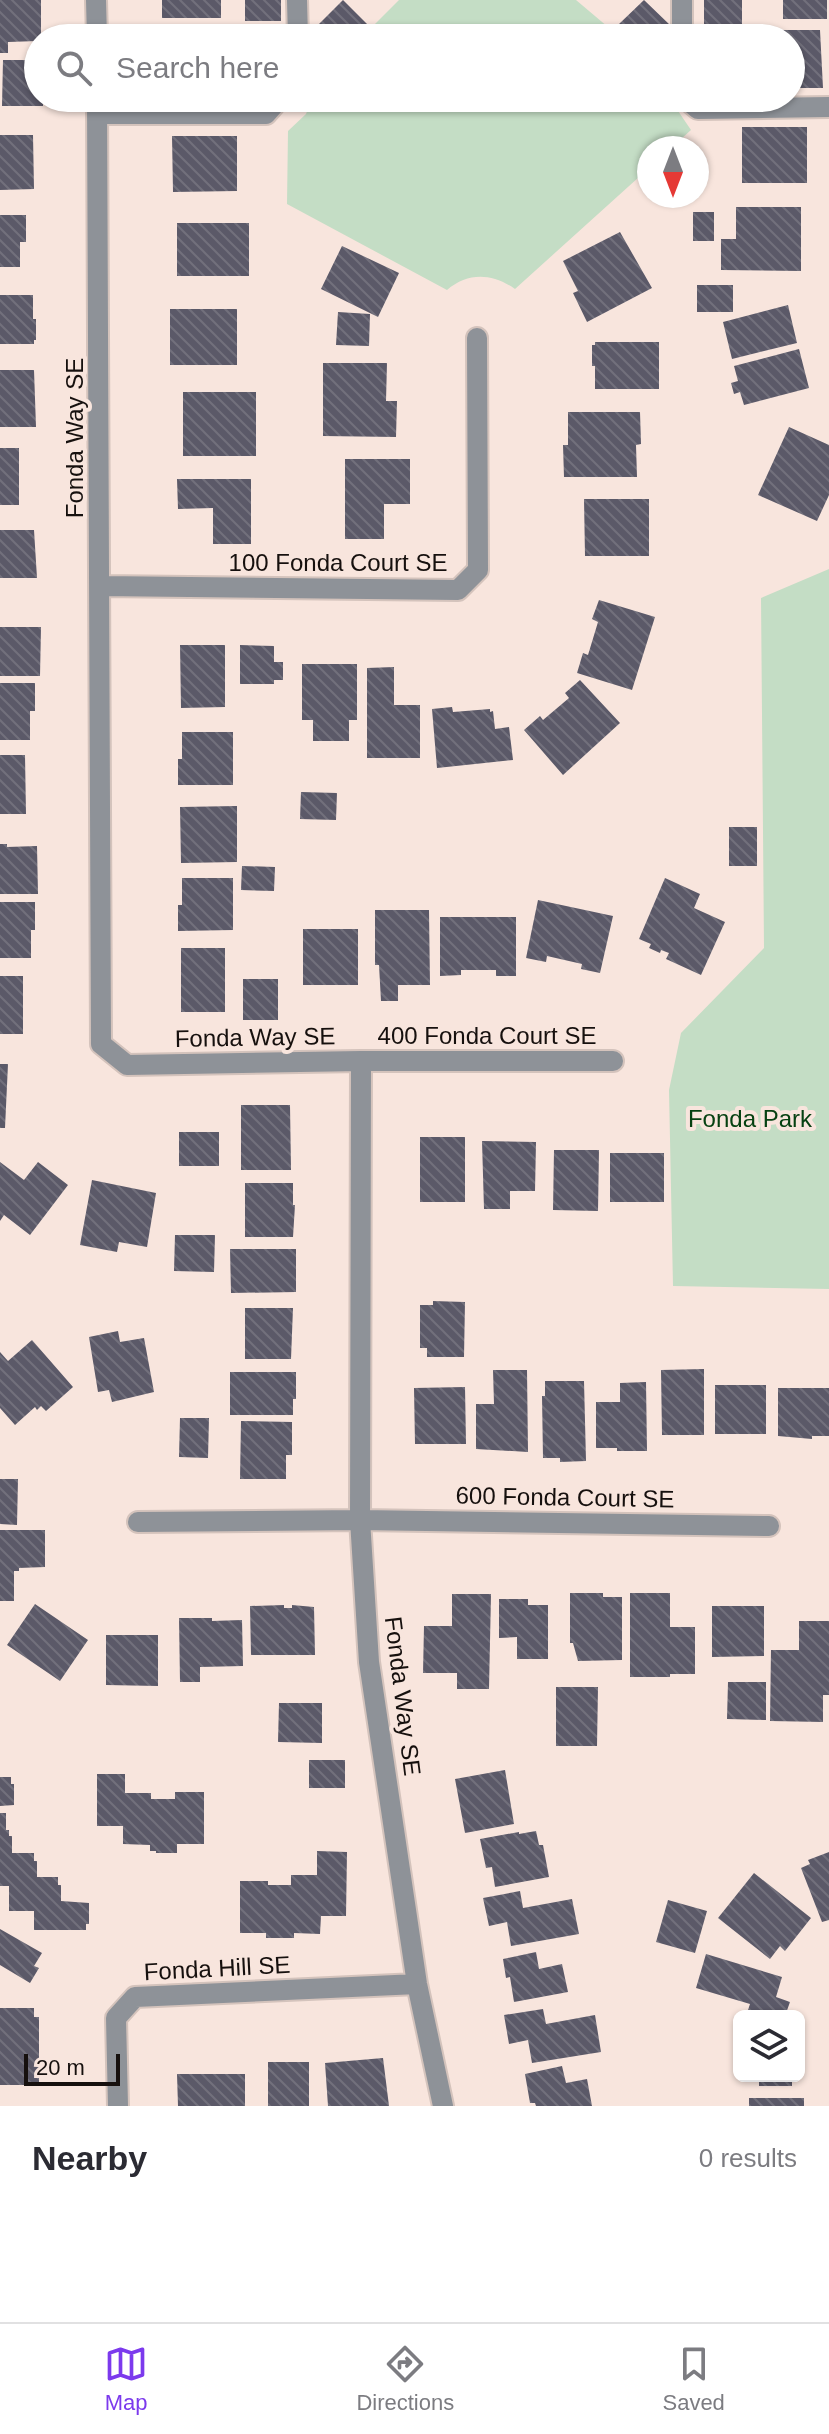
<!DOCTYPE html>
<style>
body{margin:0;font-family:Helvetica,sans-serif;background:#f7f7f7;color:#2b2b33}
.controls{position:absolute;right:24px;bottom:24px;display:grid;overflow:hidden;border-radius:12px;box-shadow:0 2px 6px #0004}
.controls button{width:72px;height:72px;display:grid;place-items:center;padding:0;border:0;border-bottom:2px solid #e1e1e2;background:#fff;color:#2b2b33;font:40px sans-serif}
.compass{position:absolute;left:637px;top:136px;width:72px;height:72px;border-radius:50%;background:#fff;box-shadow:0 2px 6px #0004;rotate:180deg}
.scale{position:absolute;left:24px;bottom:20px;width:96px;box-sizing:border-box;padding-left:8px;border:4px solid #16100e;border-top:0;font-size:22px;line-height:28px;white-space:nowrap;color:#16100e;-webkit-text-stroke:6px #f8e5dd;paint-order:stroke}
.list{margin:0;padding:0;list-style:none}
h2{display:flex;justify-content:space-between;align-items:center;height:104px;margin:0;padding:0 32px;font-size:34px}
h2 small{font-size:26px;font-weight:400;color:#7c7c81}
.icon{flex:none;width:44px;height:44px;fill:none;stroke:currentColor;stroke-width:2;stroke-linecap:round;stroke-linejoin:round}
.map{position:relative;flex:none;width:829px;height:2106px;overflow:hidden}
.search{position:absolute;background:#fff;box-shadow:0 2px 6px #0004;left:24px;right:24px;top:24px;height:88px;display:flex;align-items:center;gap:20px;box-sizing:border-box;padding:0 28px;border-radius:44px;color:#7c7c81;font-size:30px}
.sheet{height:216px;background:#fff}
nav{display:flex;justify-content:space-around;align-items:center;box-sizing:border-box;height:112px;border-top:2px solid #e1e1e2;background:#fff;font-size:22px;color:#7c7c81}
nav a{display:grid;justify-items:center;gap:4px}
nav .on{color:#7c3aed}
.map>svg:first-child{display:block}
.green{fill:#c4ddc5}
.building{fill:url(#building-back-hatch)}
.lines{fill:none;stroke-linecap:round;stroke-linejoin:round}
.minor-casing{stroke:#d4c3bc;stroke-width:24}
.minor{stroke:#8e9298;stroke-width:20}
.labels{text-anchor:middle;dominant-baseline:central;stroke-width:8;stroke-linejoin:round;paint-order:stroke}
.street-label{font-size:24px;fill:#16100e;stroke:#f8e5dd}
.park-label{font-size:24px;fill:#064112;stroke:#f8e5dd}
</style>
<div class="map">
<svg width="829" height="2106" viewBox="0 0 829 2106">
<defs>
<pattern id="building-back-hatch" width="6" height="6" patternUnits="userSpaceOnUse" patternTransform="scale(2)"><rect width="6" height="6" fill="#5b5968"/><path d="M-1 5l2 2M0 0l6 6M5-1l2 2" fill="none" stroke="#72707c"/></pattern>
</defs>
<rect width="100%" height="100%" fill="#f8e5dd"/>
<path class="green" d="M399,0H576L621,38H361Z
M312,98H672L674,105L691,130L671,148H649V168L515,289C492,273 468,272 447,290L287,204L288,131L306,114Z
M829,569V1289L673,1286L669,1090L681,1033L764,948L761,598Z"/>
<path class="building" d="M0,0H41V38H38V41L8,42V53H0Z
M162,0H221V18H162Z
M245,0H281V21H245Z
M343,0L369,26L356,38H327L316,27Z
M644,0L671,26L659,38H632L619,24Z
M704,0H742V24H704Z
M783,0H827V19H783Z
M161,26H210V38H161Z
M281,26V38H242V27Z
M740,28V38H704V29Z
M775,30H820L823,88H791V38H775Z
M3,60H38V98H43V106H2Z
M742,127H807V183H742Z
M0,135H33L34,189L0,190Z
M172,136H237V191L173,192Z
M736,207H801V271L721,270V239H736Z
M693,212H714V241H693Z
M0,215H26V242H20V267H0Z
M177,223H249V276H177Z
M620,232L652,288L587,322L573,293L578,291L563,261Z
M342,246L399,273L378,317L321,289Z
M697,285H733V312H697Z
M0,295H33V319H36V340H34V344H0Z
M788,305L797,343L732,359L723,322Z
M170,309H237V365H170Z
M338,312L370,314L369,346L336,345Z
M595,342H659V389H595V366H592V345H595Z
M799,349L809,388L744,405L740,392L734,394L731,383L738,381L734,366Z
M323,363H387L386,401H397L396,437L323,436Z
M0,370H34L36,427H0Z
M183,392H256V456H183Z
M568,412H640L641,444L636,445L637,477H564L563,445H568Z
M789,427L829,445V495L817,521L758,495Z
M0,448H19V505H0Z
M345,459H410V504H384V539H345Z
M177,479H251V544H213V508L178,509Z
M584,499H649V556H585Z
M0,530H34L37,578H0Z
M599,600L655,617L632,690L577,673L583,653L588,655L598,622L592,619Z
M0,627H41L40,676H0Z
M180,645H225V707L181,708Z
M240,645L274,646V662H283V680H274V684H240Z
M302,664H357V720H349V741H313V720H302Z
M394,667V705H420V758H367V668Z
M580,680L620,723L563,775L524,730L540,716L543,720L569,698L565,693Z
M0,683H35V711H30V740H0Z
M452,707L453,712L490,709V712L493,711L495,729L509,727L513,760L437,768L432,709Z
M182,732H233V785H178V759H182Z
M0,755H25L26,814H0Z
M301,792L337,793L336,820L300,819Z
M237,806V862L181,863L180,807Z
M729,827H757V866H729Z
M0,844H7V847L37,846L38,894H0Z
M242,866L275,867L274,891L241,890Z
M182,878H233V930L178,931V905H182Z
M665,878L700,894L694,908L725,922L701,975L666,959L669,953L661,950L660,953L649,948L651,944L639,939Z
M538,900L613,916L600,973L581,969L582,964L547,956L546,962L526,958Z
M0,902H35V930H31V958H0Z
M375,910H429L430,985H398V1001H381L379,965H375Z
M440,917H516V976H496V970H461V975L440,976Z
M303,929H358V985H303Z
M181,948H225V1012H181Z
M0,976H23V1034H0Z
M243,979H278V1020H243Z
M0,1064H8L5,1128H0Z
M241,1105H290L291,1170H241Z
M179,1132H219V1166H179Z
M420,1137H465V1202H420Z
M482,1141L536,1142L535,1191H510V1209H484Z
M554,1150H599L598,1211L553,1210Z
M610,1153H664V1202H610Z
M0,1162L24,1180L38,1162L68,1185L30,1235L4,1215L0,1221Z
M92,1180L156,1193L147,1247L119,1242L117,1252L80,1245Z
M245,1183H293V1205H295L293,1237H245Z
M175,1235H215L214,1272L174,1271Z
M230,1249H296V1292L231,1293Z
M433,1301L465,1302L464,1357H427V1348H420V1305H433Z
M245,1308H293L291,1359H245Z
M118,1331L120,1342L144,1338L154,1392L112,1402L109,1390L98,1392L89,1337Z
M32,1340L73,1387L46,1411L41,1406L37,1410L35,1407L15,1425L0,1408V1352L8,1361Z
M704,1369V1435H662L661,1370Z
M493,1370H527L528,1452L476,1449V1404H494Z
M230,1372H296V1399H293V1415H230Z
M545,1381H584L586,1461L560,1462V1458H543L542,1396H545Z
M646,1382L647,1451H617V1448H596V1402H620V1383Z
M715,1385H766V1434H715Z
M465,1387L466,1444H415L414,1388Z
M778,1388H829V1436H812V1439L778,1436Z
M180,1418H209L208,1458L179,1457Z
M241,1421L292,1422V1455H286V1479H240Z
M0,1479H18L17,1525L0,1524Z
M0,1530H45V1567L19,1568V1571H14V1601H0Z
M570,1593H603V1597H622V1660L578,1661L573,1643H570Z
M630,1593H670V1627H695V1674H670V1677H630Z
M452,1594H491L489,1689H457V1673H423L424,1626H452Z
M499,1599H528V1605H548V1659H517V1637L499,1638Z
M35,1604L88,1640L60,1681L7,1645Z
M284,1605V1608H292V1605L314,1607L315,1655H251L250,1606Z
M712,1606H764V1656L712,1657Z
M179,1618H212V1621L242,1620L243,1666L200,1667V1682H180Z
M799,1621H829V1695H823V1722L770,1721L771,1650H799Z
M106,1635H158V1686L106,1685Z
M728,1682H766V1720L727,1719Z
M556,1687H598L597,1746H556Z
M279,1703H322V1743L278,1742Z
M309,1760H345V1788H309Z
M505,1770L514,1824L465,1833L455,1779Z
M97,1774H125V1793H151V1799H175V1792H204V1844H177V1853H156V1851H150V1845L123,1844V1826H97Z
M0,1777H11V1784H14V1805L0,1806Z
M0,1813H6V1830H9V1836H12V1853H34V1861H37V1877H58V1885H61V1901L89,1903V1924H86V1930H34V1911H9V1886H0Z
M536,1831L539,1845H543L549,1877L495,1887L492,1867L486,1868L480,1839L519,1832V1834Z
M317,1851L347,1852L346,1916H321L320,1934L294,1933V1938H266V1933H240V1881H268V1885H291V1875H317Z
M829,1852V1920L822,1922L801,1868L810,1864L808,1860Z
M754,1873L811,1918L785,1951L780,1946L770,1959L718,1918Z
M520,1891L523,1908L572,1899L579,1934L511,1946L507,1922L489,1926L483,1898Z
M668,1900L707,1911L695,1953L656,1942Z
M0,1929L42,1953L34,1966L39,1968L30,1983L0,1965Z
M536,1952L539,1969L562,1964L568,1992L514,2002L510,1977L506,1978L503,1959Z
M706,1954L782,1977L776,1997L790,2002L785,2016H746L750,2004L696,1988Z
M0,2008H34V2017H39V2085H0Z
M543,2009L546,2024L595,2015L601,2052L532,2063L528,2040L509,2044L504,2015Z
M735,2041H739V2069H734Z
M383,2058L389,2106H328L325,2063Z
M268,2062H309V2106H268Z
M562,2066L566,2083L587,2079L592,2106H536L535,2103H530L525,2074Z
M177,2074H245V2106H178Z
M759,2076H792V2086H759Z
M749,2098H804V2106H749Z"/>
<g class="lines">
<g class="minor-casing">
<path id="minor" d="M96,0L97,38
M297,0L298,38
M682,0V38
M97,98L101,1044L127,1065L361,1061L360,1520L369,1662L417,1984L443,2106
M685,98L698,109L829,107
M97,114H266L280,98
M101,586L458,590L478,570L477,338
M361,1061H613
M138,1522L360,1520L769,1526
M118,2106L116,2018L135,1997L417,1984"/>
</g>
<use href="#minor" class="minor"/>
</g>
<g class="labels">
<g class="street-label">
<text transform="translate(74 438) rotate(-90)">Fonda Way SE</text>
<text x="338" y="562">100 Fonda Court SE</text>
<text x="487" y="1035">400 Fonda Court SE</text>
<text transform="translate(255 1037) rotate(-1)">Fonda Way SE</text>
<text transform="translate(565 1497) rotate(1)">600 Fonda Court SE</text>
<text transform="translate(403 1696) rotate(83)">Fonda Way SE</text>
<text transform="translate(217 1968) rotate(-3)">Fonda Hill SE</text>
</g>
<g class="park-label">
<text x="750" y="1118">Fonda Park</text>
</g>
</g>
</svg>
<div class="controls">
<button><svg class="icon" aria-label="layers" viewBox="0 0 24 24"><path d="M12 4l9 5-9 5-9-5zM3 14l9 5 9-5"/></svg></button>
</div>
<svg class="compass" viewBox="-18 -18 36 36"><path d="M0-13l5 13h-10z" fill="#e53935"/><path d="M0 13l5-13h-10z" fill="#7c7c81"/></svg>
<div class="scale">20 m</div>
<div class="search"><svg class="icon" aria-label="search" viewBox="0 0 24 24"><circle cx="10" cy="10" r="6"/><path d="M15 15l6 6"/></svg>Search here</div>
</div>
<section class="sheet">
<h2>Nearby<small>0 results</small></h2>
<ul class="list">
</ul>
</section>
<nav>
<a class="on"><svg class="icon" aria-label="map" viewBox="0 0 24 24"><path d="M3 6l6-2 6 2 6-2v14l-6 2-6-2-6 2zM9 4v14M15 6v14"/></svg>Map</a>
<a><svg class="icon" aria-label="directions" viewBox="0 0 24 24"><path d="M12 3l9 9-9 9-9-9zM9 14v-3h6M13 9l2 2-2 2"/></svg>Directions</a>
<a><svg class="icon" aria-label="saved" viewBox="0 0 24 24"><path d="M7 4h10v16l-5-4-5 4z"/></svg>Saved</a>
</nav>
